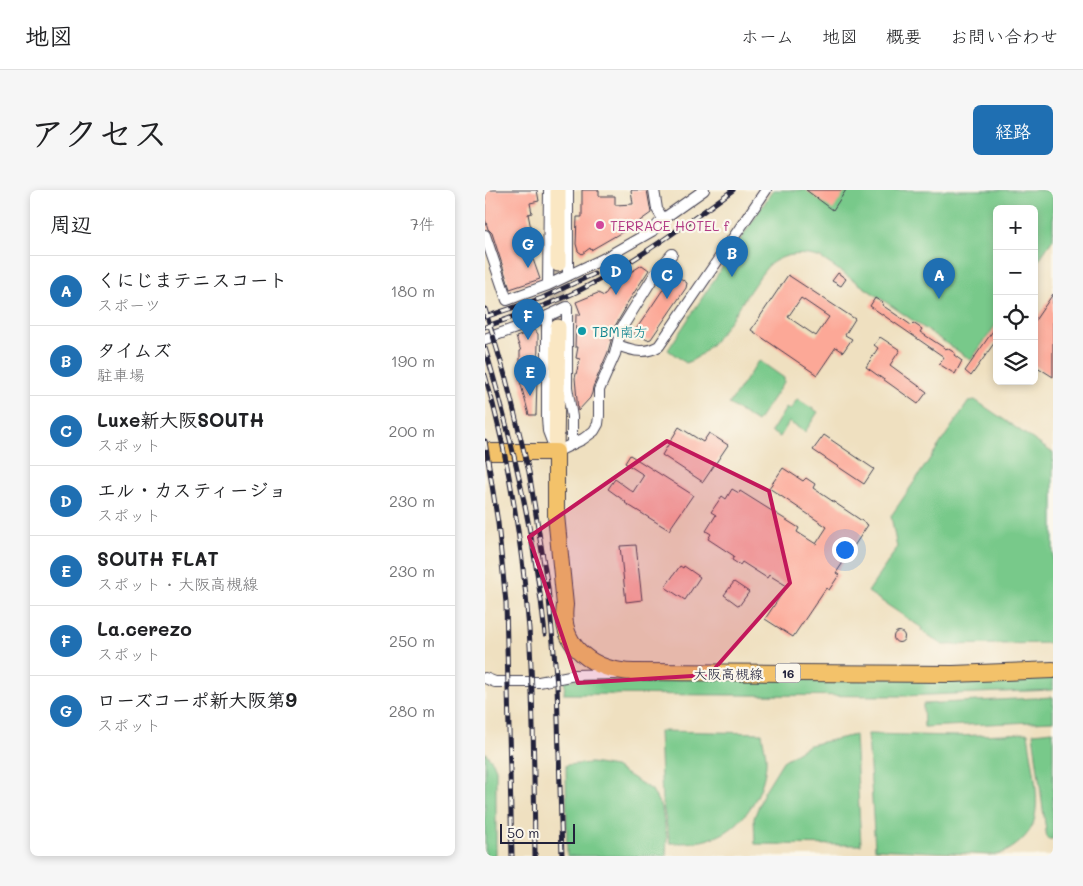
<!DOCTYPE html>
<html lang="ja">
<meta charset="utf-8">
<style>
body{margin:0;font-family:Mali,"Klee One",sans-serif;background:#f6f6f6;color:#202124}
.controls{position:absolute;right:15px;top:15px;display:grid;overflow:hidden;border-radius:8px;box-shadow:0 2px 8px #0003}
.controls button{width:45px;height:45px;display:grid;place-items:center;padding:0;border:0;border-bottom:1px solid #e0e0e0;background:#fff;color:#202124;font:25px sans-serif}
.scale{position:absolute;left:15px;bottom:12px;width:75px;box-sizing:border-box;padding-left:5px;border:2px solid #22223b;border-top:0;font-size:14px;line-height:18px;white-space:nowrap;color:#22223b;-webkit-text-stroke:4px #fbf7ec;paint-order:stroke}
.you{position:absolute;left:359px;top:359px;width:18px;height:18px;margin:-12px;border:4px solid #fff;border-radius:50%;background:#1a73e8;box-shadow:0 0 0 8px #1a73e833}
.badge{display:grid;place-items:center;width:32px;height:32px;border-radius:50%;background:#1f6fb2;color:#fff;font-size:16px;font-weight:700}
.pin{position:absolute;translate:-50% -41px;filter:drop-shadow(0 1px 2px #0008)}
.pin::after{content:'';position:absolute;top:26px;width:18px;height:15px;background:inherit;clip-path:polygon(0 0,100% 0,50% 100%)}
.list{margin:0;padding:0;list-style:none}
h2{display:flex;justify-content:space-between;align-items:center;height:65px;margin:0;padding:0 20px;font-size:21px}
h2 small{font-size:16px;font-weight:400;color:#757577}
.list li{display:grid;grid-template-columns:32px 1fr auto;gap:15px;align-items:center;box-sizing:border-box;height:70px;padding:0 20px;border-top:1px solid #e0e0e0}
.list b{display:block;font-size:19px;white-space:nowrap}
.list p{margin:0;font-size:16px;white-space:nowrap;color:#757577}
.list em{font-size:16px;font-style:normal;color:#757577}
.icon{flex:none;width:28px;height:28px;fill:none;stroke:currentColor;stroke-width:2;stroke-linecap:round;stroke-linejoin:round}
.map{position:relative;flex:none;width:568px;height:666px;overflow:hidden;border-radius:8px}
header{display:flex;align-items:center;gap:30px;box-sizing:border-box;height:70px;padding:0 25px;background:#fff;border-bottom:1px solid #e0e0e0}
header strong{font-size:24px}
nav{display:flex;gap:28px;margin-inline-start:auto;font-size:18px}
.intro{display:flex;align-items:center;justify-content:space-between;box-sizing:border-box;height:120px;padding:0 30px}
h1{margin:0;font-size:35px}
.button{padding:12px 22px;border-radius:8px;background:#1f6fb2;color:#fff;font-size:18px;font-weight:700}
main{display:flex;gap:30px;padding:0 30px}
aside{flex:1;background:#fff;border-radius:8px;box-shadow:0 2px 8px #0003}
.map>svg:first-child{display:block}
.green{fill:#78c98a;stroke:#4d7662}
.building{fill:#fca897;fill-rule:evenodd}
.lines{fill:none;stroke-linecap:round;stroke-linejoin:round}
.secondary-tunnel{stroke:#c6baa5;stroke-width:15;stroke-dasharray:15 8;stroke-linecap:butt}
.street-casing{stroke:#413e4f;stroke-width:12}
.secondary-casing{stroke:#413e4f;stroke-width:17}
.primary-casing{stroke:#413e4f;stroke-width:18}
.street{stroke:#fff;stroke-width:10}
.secondary{stroke:#fae7c3;stroke-width:15}
.primary{stroke:#f3c26a;stroke-width:16}
.rail-casing{stroke:#22223b;stroke-width:5}
.rail{stroke:#fbf7ec;stroke-width:3;stroke-dasharray:9;stroke-linecap:butt}
.marked{fill:#c2185b;fill-opacity:0.2;stroke:#c2185b;stroke-width:4;stroke-linejoin:round}
.hotel-dot{fill:#d1479c;stroke:#fbf7ec;stroke-width:2}
.culture-dot{fill:#0f9aa8;stroke:#fbf7ec;stroke-width:2}
.labels{text-anchor:middle;dominant-baseline:central;stroke-width:4.5;stroke-linejoin:round;paint-order:stroke}
.shield{fill:#fbf7ec;stroke:#636270;stroke-width:1}
.shield-label{font-size:12px;font-weight:bold;fill:#22223b}
.hotel-label{font-size:14px;fill:#b23c85;stroke:#fbf7ec;text-anchor:start}
.culture-label{font-size:14px;fill:#0d838f;stroke:#fbf7ec;text-anchor:start}
.street-label{font-size:14px;fill:#22223b;stroke:#fbf7ec}
</style>
<header>
<strong>地図</strong>
<nav><a>ホーム</a><a>地図</a><a>概要</a><a>お問い合わせ</a></nav>
</header>
<div class="intro"><h1>アクセス</h1><a class="button">経路</a></div>
<main>
<aside>
<h2>周辺<small>7件</small></h2>
<ul class="list">
<li><span class="badge">A</span><div><b>くにじまテニスコート</b><p>スポーツ</p></div><em>180 m</em></li>
<li><span class="badge">B</span><div><b>タイムズ</b><p>駐車場</p></div><em>190 m</em></li>
<li><span class="badge">C</span><div><b>Luxe新大阪SOUTH</b><p>スポット</p></div><em>200 m</em></li>
<li><span class="badge">D</span><div><b>エル・カスティージョ</b><p>スポット</p></div><em>230 m</em></li>
<li><span class="badge">E</span><div><b>SOUTH FLAT</b><p>スポット · 大阪高槻線</p></div><em>230 m</em></li>
<li><span class="badge">F</span><div><b>La.cerezo</b><p>スポット</p></div><em>250 m</em></li>
<li><span class="badge">G</span><div><b>ローズコーポ新大阪第9</b><p>スポット</p></div><em>280 m</em></li>
</ul>
</aside>
<div class="map">
<svg width="568" height="666" viewBox="0 0 568 666">
<rect width="100%" height="100%" fill="#fbf7ec"/>
<filter id="ink" filterUnits="userSpaceOnUse"><feTurbulence type="fractalNoise" baseFrequency=".02" numOctaves="2"/><feDisplacementMap in="SourceGraphic" scale="10" xChannelSelector="R" yChannelSelector="G"/><feConvolveMatrix kernelMatrix="1 2 1 2 8 2 1 2 1" color-interpolation-filters="sRGB"/></filter>
<filter id="wash" filterUnits="userSpaceOnUse"><feTurbulence type="fractalNoise" baseFrequency=".0096" numOctaves="4" result="noise"/><feDisplacementMap in="SourceGraphic" scale="20" xChannelSelector="R" yChannelSelector="G"/><feGaussianBlur stdDeviation="1.12" result="paint"/><feColorMatrix in="noise" values="0 0 0 0 0 0 0 0 0 0 0 0 0 0 0 0 0 1.4 0 .05"/><feComposite in="paint" operator="in"/></filter>
<g filter="url(#wash)">
<rect width="100%" height="100%" fill="#efe0c0"/>
<path class="green" d="M288,0H568V49L549,77V19H512V133L486,170L336,68C318,62 298,63 283,76C261,101 231,164 201,173L183,160Z
M275,171L299,188V192L272,232L244,214L272,173Z
M312,209L333,222L320,242L304,232L295,247L286,242L301,218L305,220Z
M490,210L568,263V453L458,455L436,440L437,438L383,402L412,358L406,326L484,211Z
M568,487V500L417,506L79,504L80,490Z
M568,507V531L439,537L438,514Z
M174,541L277,543C278,551 280,559 281,566C283,598 259,639 227,648C213,653 200,653 185,653L177,610Z
M568,541V649H562L548,543Z
M543,543C546,571 556,603 549,631C546,644 529,659 517,663C514,665 509,665 506,665L390,659L383,544L470,546Z
M370,545L376,655L270,654L269,628L279,602L298,571L324,555Z
M0,562L8,572L11,579V666H0Z
M106,573L130,577L167,600L177,619L182,647L181,666H82L81,575Z"/>
<g id="blocks">
<path class="building" d="M0,0H52L54,11L45,13L47,23L43,24L49,53L43,55L55,89L25,99L7,43L3,39L0,29Z
M97,0H114V6H130V15L148,14L146,0H162L166,23L149,35L139,36V41L106,60L105,58L97,64L93,61L91,54L92,27H97Z
M321,0H361L348,20Z
M157,75L164,80L139,118L140,119L130,136L123,162L108,197L107,203L105,208L93,221L90,188L95,169L91,168L93,157H90L91,125H96L91,112L113,103L119,106L127,94Z
M353,83L361,89L356,96L347,91Z
M191,85L202,93L201,98L166,149L162,150L156,146L155,148L148,144L187,86L189,87Z
M303,85L370,129L360,145L367,149L358,162L351,157L332,185L266,140ZM316,108L344,127L331,146L303,127Z
M568,104V187L549,175V132Z
M390,108L398,113L397,115L426,135L428,133L437,139L435,142L461,159L462,158L470,163L469,165L477,171L470,184L454,174L459,167L385,116Z
M512,135V149L486,186L480,181Z
M50,140L53,144V153L51,225H44L35,191V161H36L31,147Z
M395,147L415,160L405,175L442,202L433,214L381,177L393,158L389,155Z
M194,237L218,252L224,243L243,255L218,292L177,265Z
M339,245L389,279L379,294L328,260Z
M145,265L208,305L184,340L140,313L141,312L123,299L130,289L148,302L159,285L140,273Z
M298,278L318,291L321,288L330,294L328,298L383,335L351,383L354,385L344,400L341,398L308,447L280,429L302,396L284,385L282,388L257,372L255,375L247,370L249,366L223,349L226,344L221,341L231,325L226,322L237,306L241,309L247,299L254,303L255,301L314,338L312,342L331,354L342,337L284,298Z
M151,355L157,410L141,412L135,356Z
M195,376L198,378L199,376L215,387L200,410L180,397Z
M249,392L264,402L254,416L239,405Z
M408.5 447a5.5 5.5 0 1 1 11 0a5.5 5.5 0 1 1-11 0Z"/>
</g>
</g>
<g filter="url(#ink)">
<use href="#blocks" fill-opacity="0" stroke="#413e4f" stroke-width="1"/>
<g class="lines">
<path class="secondary-tunnel" d="M73,137V74"/>
<g class="street-casing">
<path id="street" d="M169,0L172,19L178,29
M0,45L22,110L63,95L118,69L167,41L178,29L219,0
M83,85V0
M63,95L64,0
M62,127V227L63,241L71,262L98,249L109,241L113,234L114,226V200L130,164L136,139L171,83L187,64
M0,149L56,129L82,117V197L87,227V254
M132,155C147,160 159,165 174,156L281,0
M0,488L10,492H54L90,485L130,484"/>
</g>
<g class="secondary-casing">
<path id="secondary" d="M73,74V0
M71,262L73,137"/>
</g>
<g class="primary-casing">
<path id="primary" d="M0,260L5,262H71V325L80,415C74,458 110,481 149,482L468,484L568,480"/>
</g>
<use href="#street" class="street"/>
<use href="#secondary" class="secondary"/>
<use href="#primary" class="primary"/>
<g class="rail-casing">
<path id="rail" d="M0,119L21,189L44,282L63,398L72,495L77,666
M0,127L57,108L109,84
M0,137C33,125 66,115 97,99C151,71 199,36 248,0
M0,158C28,252 50,347 60,444
M0,185C24,267 37,353 44,439C49,514 49,590 50,666
M0,251L13,333L21,413L27,666"/>
</g>
<use href="#rail" class="rail"/>
</g>
</g>
<path class="marked" d="M182,251L284,301L305,393L224,485L93,493L44,347Z"/>
<circle class="hotel-dot" cx="115" cy="35" r="5"/>
<circle class="culture-dot" cx="97" cy="141" r="5"/>
<g class="labels">
<rect class="shield" x="290.5" y="473.5" width="25" height="19" rx="4"/>
<g class="shield-label">
<text x="303" y="483">16</text>
</g>
<g class="hotel-label">
<text x="125" y="35">TERRACE HOTEL f</text>
</g>
<g class="culture-label">
<text x="107" y="141">TBM南方</text>
</g>
<g class="street-label">
<text x="243" y="483">大阪高槻線</text>
</g>
</g>
</svg>
<div class="controls">
<button>+</button>
<button>−</button>
<button><svg class="icon" aria-label="locate" viewBox="0 0 24 24"><circle cx="12" cy="12" r="6"/><path d="M12 2v4M12 18v4M2 12h4M18 12h4"/></svg></button>
<button><svg class="icon" aria-label="layers" viewBox="0 0 24 24"><path d="M12 4l9 5-9 5-9-5zM3 14l9 5 9-5"/></svg></button>
</div>
<div class="scale">50 m</div>
<div class="you"></div>
<div class="pin badge" style="left:454px;top:109px">A</div>
<div class="pin badge" style="left:247px;top:87px">B</div>
<div class="pin badge" style="left:182px;top:109px">C</div>
<div class="pin badge" style="left:131px;top:105px">D</div>
<div class="pin badge" style="left:45px;top:206px">E</div>
<div class="pin badge" style="left:43px;top:150px">F</div>
<div class="pin badge" style="left:43px;top:78px">G</div>
</div>
</main>
